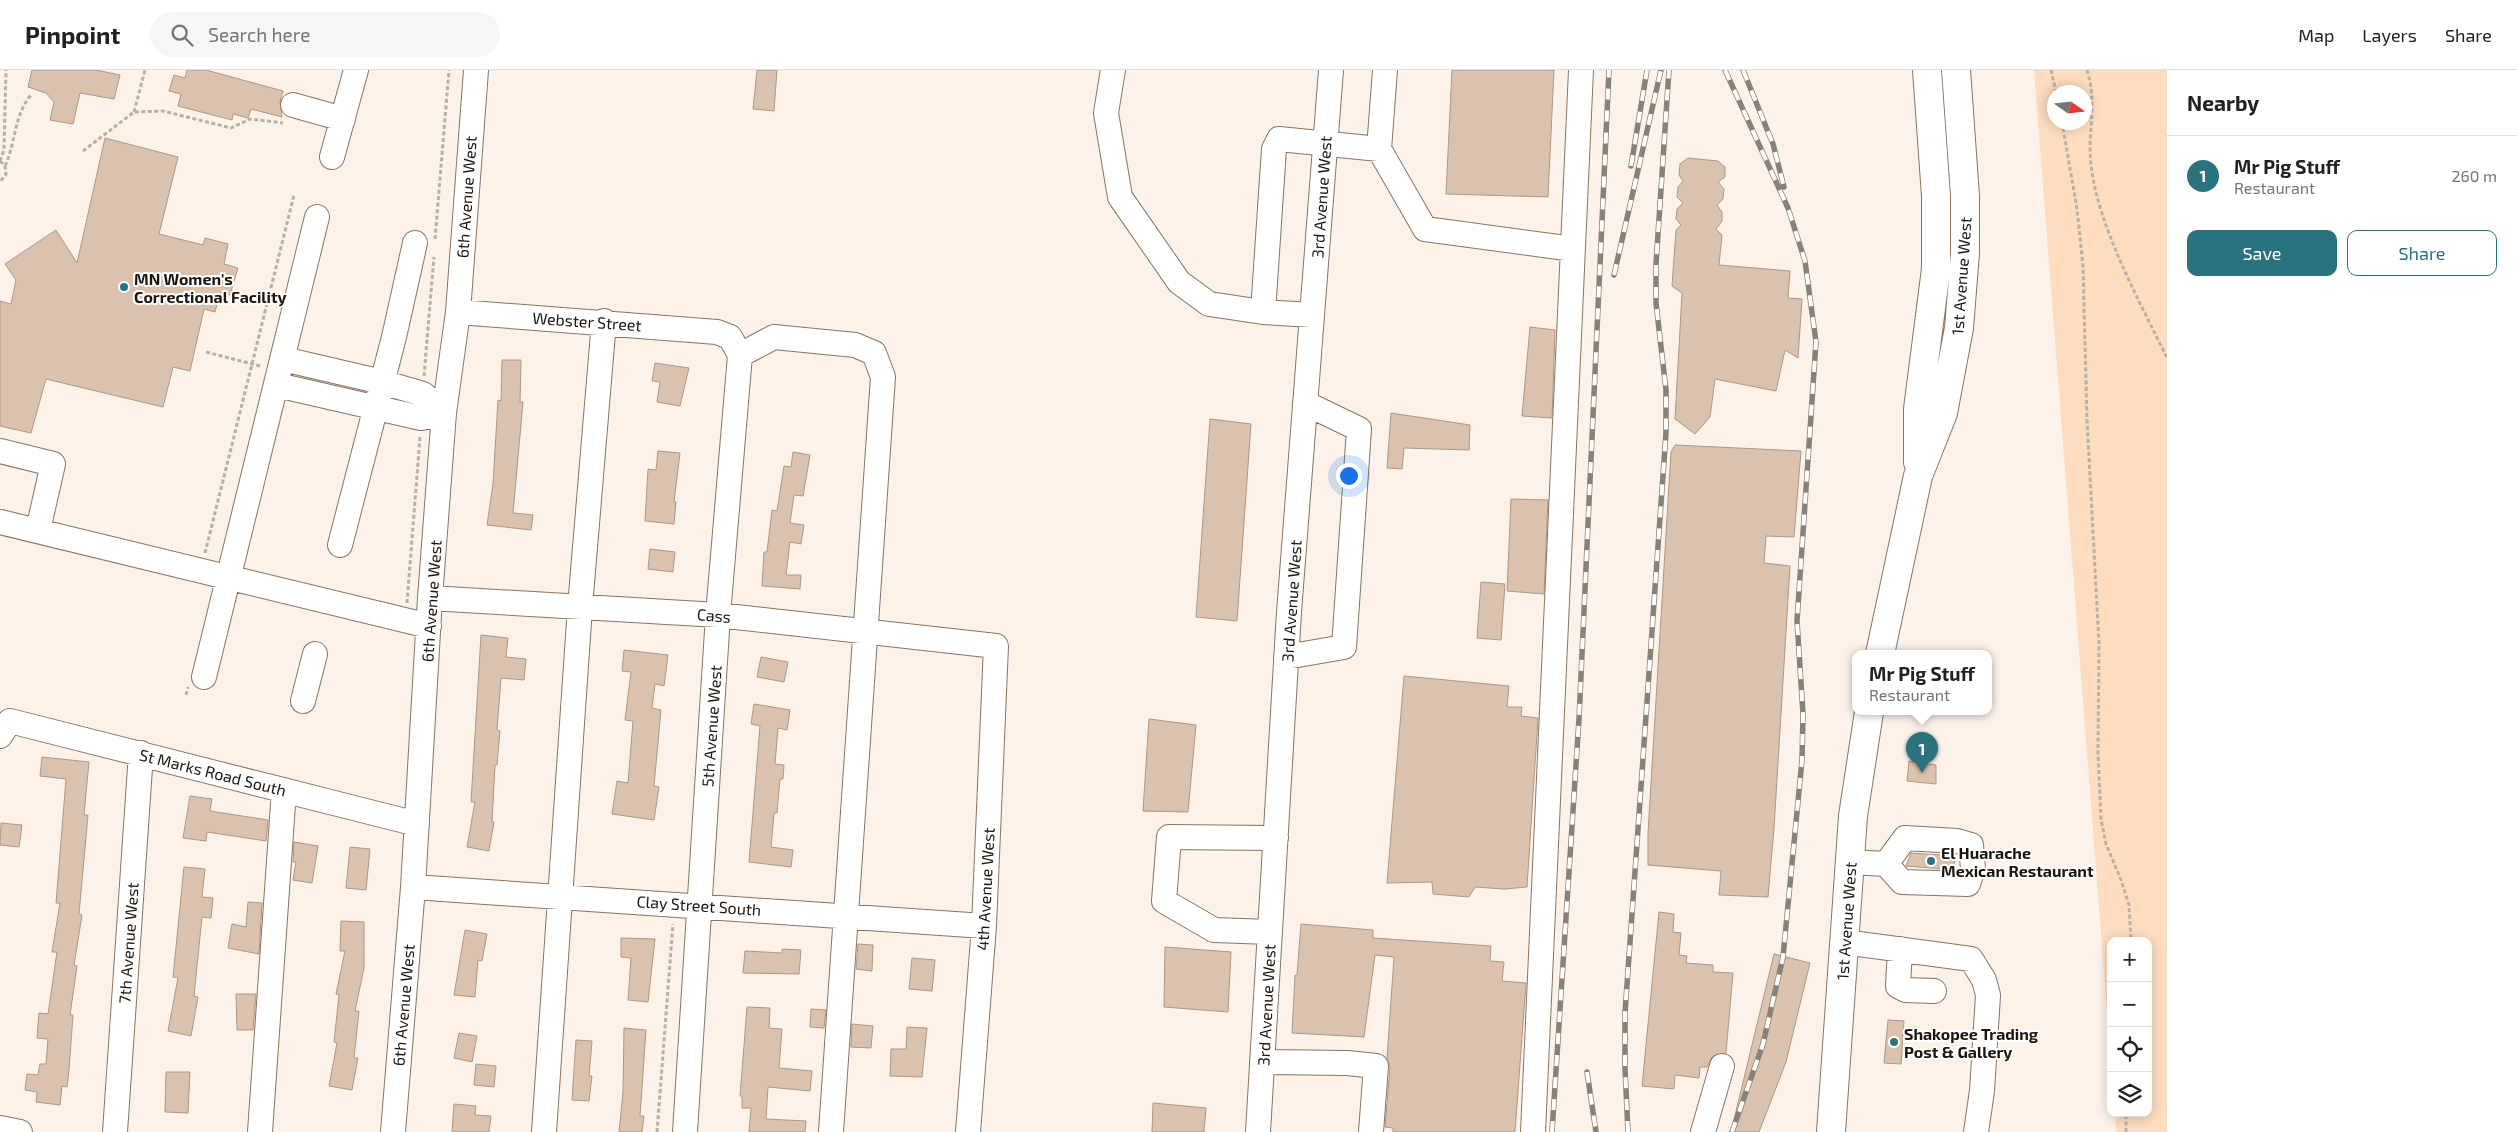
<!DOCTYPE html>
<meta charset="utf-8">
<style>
body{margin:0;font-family:"Exo 2",sans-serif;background:#f6f6f6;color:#202124}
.controls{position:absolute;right:15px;bottom:15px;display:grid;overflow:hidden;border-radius:10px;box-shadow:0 2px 12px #0003}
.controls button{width:45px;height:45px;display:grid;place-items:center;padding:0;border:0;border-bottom:1px solid #e0e0e0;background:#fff;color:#202124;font:25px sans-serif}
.compass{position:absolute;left:2047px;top:15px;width:45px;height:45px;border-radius:50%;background:#fff;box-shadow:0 2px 12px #0003;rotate:104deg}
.you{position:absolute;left:1348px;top:405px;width:18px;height:18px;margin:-12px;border:4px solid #fff;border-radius:50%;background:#1a73e8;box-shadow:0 0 0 8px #1a73e833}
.badge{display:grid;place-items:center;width:32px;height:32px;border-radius:50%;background:#2b727f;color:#fff;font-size:16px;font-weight:700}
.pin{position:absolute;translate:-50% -41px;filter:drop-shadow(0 1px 2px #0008)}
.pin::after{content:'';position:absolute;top:26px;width:18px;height:15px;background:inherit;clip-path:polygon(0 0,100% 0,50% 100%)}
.popup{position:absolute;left:1852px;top:580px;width:140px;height:65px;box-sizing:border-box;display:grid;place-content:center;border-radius:10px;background:#fff;filter:drop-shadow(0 1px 4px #0005);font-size:16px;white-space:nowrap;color:#757577}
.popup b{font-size:19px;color:#202124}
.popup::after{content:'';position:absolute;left:50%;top:100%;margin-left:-10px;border:10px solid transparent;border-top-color:#fff}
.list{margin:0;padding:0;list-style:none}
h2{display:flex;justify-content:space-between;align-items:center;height:65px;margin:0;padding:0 20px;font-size:21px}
h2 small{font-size:16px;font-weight:400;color:#757577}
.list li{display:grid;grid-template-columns:32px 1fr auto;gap:15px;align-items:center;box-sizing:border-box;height:80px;padding:0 20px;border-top:1px solid #e0e0e0}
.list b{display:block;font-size:19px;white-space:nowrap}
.list p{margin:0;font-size:16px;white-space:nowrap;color:#757577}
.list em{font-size:16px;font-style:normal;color:#757577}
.actions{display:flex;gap:10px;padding:15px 20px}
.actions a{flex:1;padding:11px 0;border:1px solid #2b727f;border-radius:10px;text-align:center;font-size:18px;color:#2b727f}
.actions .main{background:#2b727f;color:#fff}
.icon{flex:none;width:28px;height:28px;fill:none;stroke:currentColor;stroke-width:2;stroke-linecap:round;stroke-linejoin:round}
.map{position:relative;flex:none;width:2167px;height:1062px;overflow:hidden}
header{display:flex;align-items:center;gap:30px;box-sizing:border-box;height:70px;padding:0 25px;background:#fff;border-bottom:1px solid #e0e0e0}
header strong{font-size:24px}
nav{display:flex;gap:28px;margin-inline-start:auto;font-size:18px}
.search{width:350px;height:45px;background:#f6f6f6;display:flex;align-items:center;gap:12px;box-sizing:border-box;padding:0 18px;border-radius:28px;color:#757577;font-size:19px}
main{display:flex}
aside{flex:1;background:#fff}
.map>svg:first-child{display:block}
.green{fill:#fddcc0;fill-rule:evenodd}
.building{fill:#dac2ae;stroke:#ae9784}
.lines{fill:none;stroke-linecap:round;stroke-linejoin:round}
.minor-casing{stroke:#897461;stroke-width:26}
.major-casing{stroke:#897461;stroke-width:30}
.path{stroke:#b8afa6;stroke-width:3;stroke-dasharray:4 2.5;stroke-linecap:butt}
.minor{stroke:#fff;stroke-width:24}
.major{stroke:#fff;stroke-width:28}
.rail-casing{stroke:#898078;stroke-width:5.5}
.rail{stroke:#fff;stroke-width:4;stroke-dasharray:11;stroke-linecap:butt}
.poi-dot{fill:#2b727f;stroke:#fff;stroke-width:2}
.labels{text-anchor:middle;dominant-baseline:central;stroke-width:4;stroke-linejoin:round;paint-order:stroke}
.street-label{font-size:16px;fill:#1d150d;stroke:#fff}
.poi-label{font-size:16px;font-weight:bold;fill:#1d150d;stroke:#fff;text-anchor:start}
</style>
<header>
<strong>Pinpoint</strong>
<div class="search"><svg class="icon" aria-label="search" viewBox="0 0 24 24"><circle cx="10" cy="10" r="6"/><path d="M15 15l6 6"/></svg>Search here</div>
<nav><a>Map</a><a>Layers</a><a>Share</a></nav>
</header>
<main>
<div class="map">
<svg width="2167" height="1062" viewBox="0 0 2167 1062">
<rect width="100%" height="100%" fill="#fcf2e9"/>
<path class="green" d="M2034,0H2167V1062H2116L2115,1043H2148V871H2111V992ZM2054,22H2084V52H2054Z"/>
<path class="building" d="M32,0H96L120,5L114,29L80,23L73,54L50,50L54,32L46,23L28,17Z
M187,0H206L283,21L280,32L282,47L251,39L248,48L233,44L232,50L178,36L181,24L169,21L174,5L185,8Z
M757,0H777L774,41L753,39Z
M1452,0H1554L1548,127L1446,124Z
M105,68L178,87L159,164L203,175L205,168L228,174L224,194L238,198L230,225L220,223L215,242L204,239L190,301L173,297L163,337L46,309L31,363L0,356V231L11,234L16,210L5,194L56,160L77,193Z
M1688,88L1718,91L1725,97V107L1718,112L1724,119L1723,129L1717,135L1722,142V151L1716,159L1722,165L1719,195L1790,201L1788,228L1802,229L1798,288L1785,280L1776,321L1715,309L1710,347L1695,364L1675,349L1682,223L1672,216L1676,160L1681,155L1676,149L1677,139L1683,133L1677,127L1678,117L1683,111L1679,105L1680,94Z
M1530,257L1555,260L1552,348L1522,346Z
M502,290H521L520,332H523L513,443L533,445L531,460L487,455L493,414L498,330L501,331Z
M655,293L689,298L680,336L657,332L660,312L652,311Z
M1391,343L1470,355L1469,380L1404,378L1402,399L1387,398Z
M1210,349L1251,354L1237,551L1196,547Z
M1675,375L1801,381L1794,467L1766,466L1764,493L1790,496L1774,758L1768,827L1719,825L1721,801L1648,795V763L1671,382Z
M658,381L680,383L674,432H676L674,454L645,451L648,399L656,400Z
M793,382L810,385L803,426L794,425L790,453L804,455L801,474L790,472L786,505H801L800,519L762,516L764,482H767L772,440L777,441L784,396L791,397Z
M1511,429L1548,430L1544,524L1507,521Z
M650,479L675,482L673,502L648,499Z
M1481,512L1505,514L1501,570L1477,568Z
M481,565L508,568L506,587L526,589L524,610L501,608L497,660L500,661L497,695H495L492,752H494L489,781L467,777L475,732H471Z
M624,580L668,585L664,616L655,614L652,638L661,640L654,716L659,717L654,750L612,744L617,711L628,713L633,651L625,650L631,602L622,601Z
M761,587L788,592L784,612L757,607Z
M1404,606L1509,616L1507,637H1522L1521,646L1538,648L1527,817L1505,819L1475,817L1469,827L1433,824L1432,812L1387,813Z
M754,634L790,640L787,660L778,658L775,694L784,695L783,709H780L777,743H774L771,777L793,780L791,797L749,792L760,656L751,654Z
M1149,649L1196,655L1188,742L1143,741Z
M42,687L89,692L84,745H88L79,844L82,845L74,895L77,896L70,945H73L69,1000L67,1017L62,1016L60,1035L36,1032L37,1022L25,1020L27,1004L38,1005L40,994H46L48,969L37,968L39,943L48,944L57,882H52L60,833H56L66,709L40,706Z
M1909,691L1936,695V714L1907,711Z
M190,726L212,729L210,741L268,750L266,771L207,762L206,771L183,768Z
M1,753L22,755L19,777L0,775Z
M294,772L318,776L312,813L293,810L296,792H293Z
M350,777L370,779L366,820L346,818Z
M1911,783L1955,786L1954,800L1906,796Z
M184,797L205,799L202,827L213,828L211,848L202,847L194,926L198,927L191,966L168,961L178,908L173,907Z
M248,832L262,833L259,884L228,878L232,854L246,857Z
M1659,842L1674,844L1673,862L1681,863L1679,885L1687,886L1686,893L1713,895V902L1733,903L1726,983L1713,986L1707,997H1700L1699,1008L1675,1005L1674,1019L1642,1016Z
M341,851L364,852V898L355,941H359L354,988H358L352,1020L329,1016L337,973L334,972L339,925L336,924L345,881H340Z
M1301,854L1373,860V868L1491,876L1490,891L1504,892L1502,911L1526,913L1515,1062H1393V1058L1385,1057L1390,997L1387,988L1394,887L1375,885L1364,967L1292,963L1295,905H1297Z
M465,860L487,864L482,891L478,890L475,927L454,925Z
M621,868L655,869L648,932L628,930L631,888L621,887Z
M858,874L873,875L872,901L856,899Z
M1165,877L1231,882L1228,942L1164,937Z
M782,879L801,880L799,904L743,903L745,881L782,883Z
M1774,884L1810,893L1786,992L1759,1062H1731Z
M912,888L935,890L932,921L909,919Z
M236,924H256L253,960H237Z
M747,937L770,938L769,958L782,959L779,998L812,1001L810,1021L768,1017L766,1049L806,1051L805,1062H749L751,1038H742V1026H740Z
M811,939L826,940L824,958L810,957Z
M1888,950L1904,951L1901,994L1884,993Z
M852,954L873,956L871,978L851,977Z
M907,957L927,958L922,1007L890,1006L891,979H906Z
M624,958L646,960L640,1046H644L642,1062H619L623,1022Z
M459,963L477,966L472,992L454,988Z
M576,970L592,971L589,1006H592L589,1031L572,1030Z
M476,994L496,996L494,1017L474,1015Z
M166,1002H190L188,1043L165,1042Z
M1153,1033L1206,1038L1204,1062H1152Z
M454,1034L476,1036L475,1045L491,1046L489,1062H452Z"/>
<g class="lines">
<g class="minor-casing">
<path id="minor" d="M1113,0L1106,43L1120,127L1179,212L1209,234L1263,242
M293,35L343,49
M1379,79L1425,159L1573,179
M332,87L356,0
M458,242L717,262L730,267L740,285L718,545L685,1062
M1312,245L1263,242L1274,79L1279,69L1379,79L1385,0
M740,285L774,267L855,275L874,283L883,307L831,1062
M283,289L382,312L423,324L444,343
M277,315L421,348L444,343
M0,381L53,394L38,460
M0,452L429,556
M340,475L394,267L415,173
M430,528L718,545L996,576L984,856L968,1062
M1286,587L1344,577L1359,359L1305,333
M204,607L317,147
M303,631L315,584
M0,666L10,651L417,754
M1850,792L1886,794L1902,812L1968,814L1973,799L1971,775L1957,771L1905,768L1886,794
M413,817L984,856
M1270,862L1214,860L1164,831L1169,767L1276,768
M1844,872L1971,889L1984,910L1988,925L1982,1021L1976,1062
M1900,879L1898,916L1906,920L1934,921
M1262,992L1347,993L1376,996L1371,1062
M0,1058L20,1062
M115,1062L141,683
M260,1062L284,720
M393,1062L413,817L430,528L444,343L458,242L476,0
M544,1062L580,537L604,251
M1258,1062L1289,542L1331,0
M1533,1062L1581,0
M1703,1062L1722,996"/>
</g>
<g class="major-casing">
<path id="major" d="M1918,392V339L1936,199V126L1927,0
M1880,584L1918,406L1943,343L1959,258L1965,183V126L1956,0
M1831,1062L1853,746L1869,642"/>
</g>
<path class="path" d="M2051,0L2056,22
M2087,0C2098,35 2087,60 2091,94C2097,155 2140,232 2167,288
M134,42L145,0
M2062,52L2077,139L2083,196L2087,350L2099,573L2098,683L2101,749L2106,774L2121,810L2129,835L2131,871
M83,81L134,42L163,41L231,58L250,49L283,53
M0,91L4,80L6,0
M0,91L5,96L6,104L0,112
M5,96C16,72 14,45 31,25
M435,169L449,0
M206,282L260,296
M424,306L434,187
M205,483L294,125
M407,533L420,367
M186,625L188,617
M657,1062L673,854
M2126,1062V1043"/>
<use href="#minor" class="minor"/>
<use href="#major" class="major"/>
<g class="rail-casing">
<path id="rail" d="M1725,0L1788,138L1805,191L1816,272L1797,551L1803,644L1802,690L1783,887L1763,974L1732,1062
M1743,0L1773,74L1784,117
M1631,96L1647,0
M1614,205L1661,0
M1587,1002L1596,1062
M1552,1062L1579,649L1609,0
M1628,1062L1625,998V943L1666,363V320L1656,233V194L1669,0"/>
</g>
<use href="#rail" class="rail"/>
</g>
<g class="poi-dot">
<circle cx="124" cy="217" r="5"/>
<circle cx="1931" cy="791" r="5"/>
<circle cx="1894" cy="972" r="5"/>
</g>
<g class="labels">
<g class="street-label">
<text transform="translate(466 127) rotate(-86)">6th Avenue West</text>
<text transform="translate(1321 127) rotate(-86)">3rd Avenue West</text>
<text transform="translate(1961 206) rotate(-86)">1st Avenue West</text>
<text transform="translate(587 251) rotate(4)">Webster Street</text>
<text transform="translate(431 531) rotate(-86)">6th Avenue West</text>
<text transform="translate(1291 531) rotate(-86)">3rd Avenue West</text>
<text transform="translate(714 545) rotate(5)">Cass</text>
<text transform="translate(711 656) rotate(-86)">5th Avenue West</text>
<text transform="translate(213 702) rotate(14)">St Marks Road South</text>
<text transform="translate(985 819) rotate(-87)">4th Avenue West</text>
<text transform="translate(699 835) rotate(4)">Clay Street South</text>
<text transform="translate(1846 851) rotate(-86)">1st Avenue West</text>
<text transform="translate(128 873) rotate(-86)">7th Avenue West</text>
<text transform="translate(403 935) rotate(-85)">6th Avenue West</text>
<text transform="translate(1266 935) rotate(-87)">3rd Avenue West</text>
</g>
<g class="poi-label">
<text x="134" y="208">MN Women's<tspan x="134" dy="18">Correctional Facility</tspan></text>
<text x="1941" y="782">El Huarache<tspan x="1941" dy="18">Mexican Restaurant</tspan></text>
<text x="1904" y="963">Shakopee Trading<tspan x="1904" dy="18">Post &amp; Gallery</tspan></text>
</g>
</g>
</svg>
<div class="controls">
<button>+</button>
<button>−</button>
<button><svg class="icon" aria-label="locate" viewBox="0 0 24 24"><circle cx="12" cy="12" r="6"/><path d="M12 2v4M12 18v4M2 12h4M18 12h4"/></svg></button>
<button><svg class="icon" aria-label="layers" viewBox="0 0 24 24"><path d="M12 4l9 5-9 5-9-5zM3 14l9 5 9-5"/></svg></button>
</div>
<svg class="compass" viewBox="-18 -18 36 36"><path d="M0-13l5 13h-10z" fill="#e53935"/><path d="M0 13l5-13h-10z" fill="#757577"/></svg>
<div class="you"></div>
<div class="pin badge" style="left:1922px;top:703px">1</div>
<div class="popup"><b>Mr Pig Stuff</b>Restaurant</div>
</div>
<aside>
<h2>Nearby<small></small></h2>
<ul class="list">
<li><span class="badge">1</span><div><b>Mr Pig Stuff</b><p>Restaurant</p></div><em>260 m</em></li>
</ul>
<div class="actions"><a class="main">Save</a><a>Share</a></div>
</aside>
</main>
